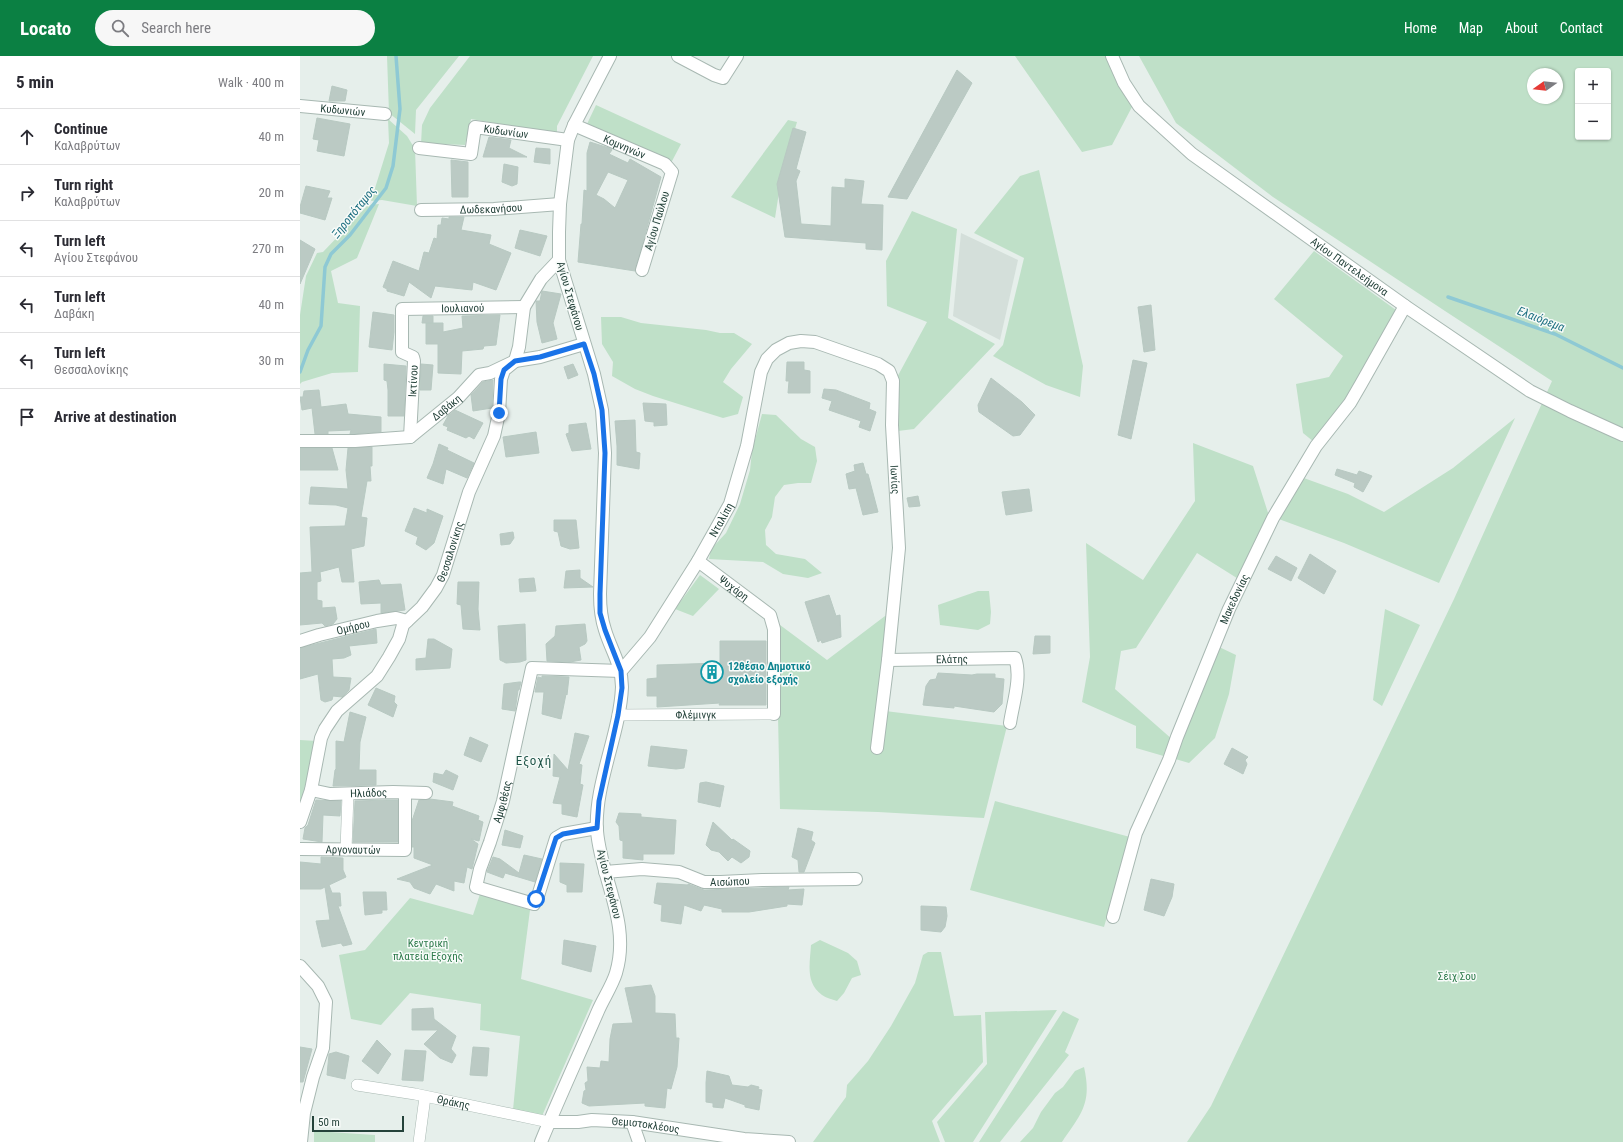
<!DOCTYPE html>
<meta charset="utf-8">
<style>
body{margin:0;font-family:"Roboto Condensed",sans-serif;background:#f7f7f7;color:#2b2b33}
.controls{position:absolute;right:12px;top:12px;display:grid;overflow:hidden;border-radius:4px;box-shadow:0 1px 3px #0004}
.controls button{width:36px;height:36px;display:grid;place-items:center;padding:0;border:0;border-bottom:1px solid #e1e1e2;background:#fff;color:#2b2b33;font:20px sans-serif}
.compass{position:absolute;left:1227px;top:12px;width:36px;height:36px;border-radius:50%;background:#fff;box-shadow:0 1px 3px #0004;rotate:255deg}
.scale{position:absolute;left:12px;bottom:10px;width:92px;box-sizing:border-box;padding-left:4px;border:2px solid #24423a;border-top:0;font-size:11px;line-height:14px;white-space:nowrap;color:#24423a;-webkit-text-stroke:3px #f7fbf9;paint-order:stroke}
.stop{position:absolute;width:12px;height:12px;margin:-9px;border:3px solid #1a73e8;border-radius:50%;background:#fff}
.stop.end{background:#1a73e8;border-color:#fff;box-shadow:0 1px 4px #0008}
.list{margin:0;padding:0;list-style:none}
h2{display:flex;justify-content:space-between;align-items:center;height:52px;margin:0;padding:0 16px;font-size:17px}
h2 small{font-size:13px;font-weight:400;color:#7c7c81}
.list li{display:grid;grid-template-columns:26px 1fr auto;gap:12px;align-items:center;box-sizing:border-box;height:56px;padding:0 16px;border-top:1px solid #e1e1e2}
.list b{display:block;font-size:15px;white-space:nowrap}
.list p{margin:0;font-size:13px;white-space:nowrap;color:#7c7c81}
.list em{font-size:13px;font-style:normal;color:#7c7c81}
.icon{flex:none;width:22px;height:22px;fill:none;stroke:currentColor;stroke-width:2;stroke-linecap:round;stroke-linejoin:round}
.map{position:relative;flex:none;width:1323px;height:1086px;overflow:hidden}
header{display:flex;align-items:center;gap:24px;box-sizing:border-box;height:56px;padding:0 20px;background:#0b8043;color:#fff}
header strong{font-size:19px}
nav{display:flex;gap:22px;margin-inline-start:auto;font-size:14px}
.search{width:280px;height:36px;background:#f7f7f7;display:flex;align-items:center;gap:10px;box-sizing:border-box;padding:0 14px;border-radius:22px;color:#7c7c81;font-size:15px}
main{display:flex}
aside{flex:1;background:#fff}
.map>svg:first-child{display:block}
.built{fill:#d4dfda}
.green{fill:#bfe0c8;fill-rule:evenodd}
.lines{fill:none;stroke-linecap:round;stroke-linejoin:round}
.stream{stroke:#8ec9d4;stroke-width:3.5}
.building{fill:#bbcac4;stroke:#b8c9c2;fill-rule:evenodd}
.pedestrian-casing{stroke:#a8b8b2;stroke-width:12}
.minor-casing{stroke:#a8b8b2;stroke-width:14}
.tertiary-casing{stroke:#a8b8b2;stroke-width:14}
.pedestrian{stroke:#fff;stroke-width:11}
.minor{stroke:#fff;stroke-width:12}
.tertiary{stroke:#fff;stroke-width:12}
.route{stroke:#1a73e8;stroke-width:5}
.labels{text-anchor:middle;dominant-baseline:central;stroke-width:3;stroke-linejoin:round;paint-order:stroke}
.street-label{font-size:11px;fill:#24423a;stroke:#f7fbf9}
.culture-label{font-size:11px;font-weight:bold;fill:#0d838f;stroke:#f7fbf9;text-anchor:start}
.park-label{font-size:11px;fill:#2d7a4b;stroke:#f7fbf9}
.water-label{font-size:12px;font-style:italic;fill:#1c6f80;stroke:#f7fbf9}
.quarter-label{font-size:13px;letter-spacing:1px;fill:#1f5548;stroke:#f7fbf9}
</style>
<header>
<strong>Locato</strong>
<div class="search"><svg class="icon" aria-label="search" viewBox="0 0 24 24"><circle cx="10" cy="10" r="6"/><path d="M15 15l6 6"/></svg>Search here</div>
<nav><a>Home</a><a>Map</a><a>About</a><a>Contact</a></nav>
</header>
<main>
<aside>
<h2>5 min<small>Walk · 400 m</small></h2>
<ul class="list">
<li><svg class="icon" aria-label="ahead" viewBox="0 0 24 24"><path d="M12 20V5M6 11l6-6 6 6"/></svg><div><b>Continue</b><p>Καλαβρύτων</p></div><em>40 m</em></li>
<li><svg class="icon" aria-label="right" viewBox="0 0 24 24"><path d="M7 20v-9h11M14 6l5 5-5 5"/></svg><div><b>Turn right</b><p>Καλαβρύτων</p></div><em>20 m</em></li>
<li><svg class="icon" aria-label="left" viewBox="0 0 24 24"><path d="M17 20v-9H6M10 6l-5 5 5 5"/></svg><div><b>Turn left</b><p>Αγίου Στεφάνου</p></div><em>270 m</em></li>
<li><svg class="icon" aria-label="left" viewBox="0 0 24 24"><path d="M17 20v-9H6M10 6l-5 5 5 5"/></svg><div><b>Turn left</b><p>Δαβάκη</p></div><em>40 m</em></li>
<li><svg class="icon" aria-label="left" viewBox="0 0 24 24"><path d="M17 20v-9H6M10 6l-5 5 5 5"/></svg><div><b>Turn left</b><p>Θεσσαλονίκης</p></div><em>30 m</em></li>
<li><svg class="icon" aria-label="arrive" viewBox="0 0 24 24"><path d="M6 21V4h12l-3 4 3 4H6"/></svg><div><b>Arrive at destination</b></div></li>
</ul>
</aside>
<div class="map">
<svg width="1323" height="1086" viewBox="0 0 1323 1086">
<rect width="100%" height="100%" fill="#e6efeb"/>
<path class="built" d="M661,177L718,204L700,284L653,260Z"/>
<path class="green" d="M87,0H159L116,54L115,78L89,57Z
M170,0H293L257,70V78L171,63L165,89L140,88H121L122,69L130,52Z
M715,0H808L833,49L812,89L782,96Z
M839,0H1323V1086H887L911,1050L1154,543L1252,325L1145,255L973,141L876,67ZM1278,15H1308V81H1278ZM1233,18H1257V42H1233Z
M296,49L381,88L371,107L287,68Z
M88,63L107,80L115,93L117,150L82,144L71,145L89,87Z
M488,64L497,66L482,117L475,162L431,141Z
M739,114L783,310L780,341L746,329L693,300L703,289L724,202L674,177L720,120Z
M79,148L57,202L31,215L38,247L60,250L58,316L32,317L2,326L0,328V259L6,220L17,197L23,196L68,149Z
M612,155L657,173L648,262L695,288L614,373L598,375L595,325L627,266L587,250L586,205Z
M1014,195L1096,254L1046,346L1014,386L1003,377L996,328L1029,321L1043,300L974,243Z
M301,261H321L341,267L406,274L420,277H434L452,288L431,313L423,326L443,341L438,358L423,362L353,340L335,333L312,320L313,306L302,288Z
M462,358L476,359L501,383L515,391L517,405L511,427H498L484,429L475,441L472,461L465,474L466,489L476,498L505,503L522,517L508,522L483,518L463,506L409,503L411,493L426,477L440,448L450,414L452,395Z
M1215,362L1139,527L1044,487L976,462L1001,421L1048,438L1084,456L1153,412Z
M893,387L953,410L970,463L940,524L897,497L836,592L821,595L815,633L873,684L867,701L836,692V670L782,646L790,601L786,487L843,524L895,445Z
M400,519L419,533L393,560L375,553Z
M678,535H689L691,556L690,568L678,574L640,569L638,549Z
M1085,553L1120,569L1082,650L1073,644Z
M585,560L589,562L577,654L707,670L684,762L578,756L480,753L476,566L527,604Z
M917,590L936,599L929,638L915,682L889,707L872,702Z
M0,684L17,685L0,749Z
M695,745L830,781L804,871L670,834Z
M180,838L230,854L221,923L293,944L242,1060L213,1054L220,980L180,974L181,948L110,937L81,969L51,963L39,899L65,894L110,842L173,859Z
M520,884L548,897L557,905L561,919L552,922L544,937L537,945C532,943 526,942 522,939C505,927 510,907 511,889Z
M628,896H641L654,960L681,959L683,1006L632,1065L640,1086H513L546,1041L547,1029L568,1005L591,970L615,927L623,899Z
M757,954L673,1086H645L637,1066L687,1008L685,956Z
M763,955L779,963L765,996L769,999L700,1086H679Z
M784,1011C792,1047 782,1057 762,1086H720L733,1072L741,1056L755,1037L763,1031L775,1015Z
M14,1075L75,1079V1086H14Z"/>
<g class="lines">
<path class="stream" d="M1148,241L1255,278L1323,312
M0,316L8,294L21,270L25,211L31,198L50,179L86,132L93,110L100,53L96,0"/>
</g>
<path class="building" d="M657,14L672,27L607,143L588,141Z
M32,30L47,34L45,45H29Z
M17,62L50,68L44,100L17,95L19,84L13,83Z
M493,72L506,76L496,113L500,115L496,125L501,168L531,170L532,131L545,132V123L564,125L561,148L583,149L582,194L566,193V187L485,181L477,128Z
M189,81L211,84L209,92L227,101H183Z
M290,86L309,92L312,94L309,98L328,107L330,103L361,121L335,215L278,206L281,168H282L284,134L287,135V97ZM308,116L328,124L315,152L304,143L296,139Z
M236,92L250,93V108L234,106Z
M151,104L168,106V141H152Z
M204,108L218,111L217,128L212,130L202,126Z
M6,130L30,135L27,142H32L25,164L0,157V151Z
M149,161H164L161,174L191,179L189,188L211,197L196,234L173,226L172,234L135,230L131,242L109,226L104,240L87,235V233L83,231L93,205L119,215L124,196L129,197L134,182L137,183L138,169H141L142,162L149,163Z
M220,174L247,180L240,200L215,192Z
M0,184L15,193L0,228Z
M242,235L261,238L253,267L257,283L242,287L237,266L236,245H240Z
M851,249L855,294L844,296L838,251Z
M73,256L94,259V276L92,294L69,291Z
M200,259L196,289L184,290L183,293L162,295L161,318L138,317V288H126V267H143V276L163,272L162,260Z
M123,260H133V267H122Z
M833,304L847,307L831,383L818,379Z
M487,306H504V314L510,315V337H488L489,325H486Z
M84,308L106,310L104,360H88V334L87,325L84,324Z
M121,308L133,309L131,334H120Z
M273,308L278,319L268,323L264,311Z
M691,322L722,346L735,359L720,379L713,380L679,356L678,349Z
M193,324L192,352L173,355L171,339L183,326Z
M524,333L536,334L570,347L569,353L576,356L570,375L559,371L561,365L529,354L532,345L522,342Z
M19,334L21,351L46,348L48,358L81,361V376L50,378L51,374L28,375V378H15L12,352L2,354L0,341H3L4,335Z
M343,347L366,348L367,369L354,370V366L345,365Z
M155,354L183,367L174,383L169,380L166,382L147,374L148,371L143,369L148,360Z
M335,364L336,396L340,397L339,413L317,409V390L315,365Z
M286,367L291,393L272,395L266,378L269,377V369Z
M236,376L239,397L206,401L203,381Z
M139,388L148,392L147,394L174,407L167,422L146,413L143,428L127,422L133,408Z
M72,391V410H70L71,425H67L61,461L67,462L64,490L51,493L54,526H42L39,511L20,516L21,525L17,526V544L22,545V552L35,551L37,563L33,568L25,570L22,567L0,569V517L12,516L10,471L45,470L48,452L36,449L9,448L11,431L48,433L46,414L48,392Z
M0,392H32L38,414H0Z
M563,407L566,418H568L578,456L563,459L556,432L549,433L546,418L555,415L554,409Z
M1037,413L1057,419L1059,415L1072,420L1063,436L1054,431L1055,427L1035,419Z
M729,433L732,455L706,459L702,436Z
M618,440L620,450L609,451L607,442Z
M114,452L127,457V453L143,460L134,487L126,494L116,488L118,481L105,475Z
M254,464H276L279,492L270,493L261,490L258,476L254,475Z
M213,476L214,482L210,488L201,489L200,478Z
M1010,498L1036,515L1024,538L998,522Z
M976,500L997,512L991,525L968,513Z
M280,514V522L293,531L264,532L266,515Z
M234,522L236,535L220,536L219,523Z
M79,524L81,529L101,528L105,554L81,557V547L61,548L59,526Z
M158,526H179L178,553L180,574L163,573L161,549L157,548Z
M529,539L536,560L540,559L541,581L522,587L521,584L518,586L505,546Z
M225,568L226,604L220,606L206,607L200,604L198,570Z
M285,568L287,585L285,588L279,591L281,604L270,606L247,605L246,588L255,580L256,570Z
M76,573L77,587L49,590L51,599L44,602L32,603L33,621L51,622L49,634L42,641L33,640L32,644L25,646L21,644L18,618L0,623V592Z
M735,580H750V597L733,598Z
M128,583H134L152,593L150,612L116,614V603L126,602Z
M420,585H466V649H419L420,647L357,651V640H347V623L357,622V609L420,607Z
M638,617L672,619L677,618H695V622L704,623L702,648L694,656L654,650V652L623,649L626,630L630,624L636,623Z
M242,620L269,621L267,639L266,638L261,663L242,658L244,636H235L238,621L242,622Z
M219,626H221L219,634H218L215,655L202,653L204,628Z
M76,632L95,640L94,646L97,649L93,661L68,649Z
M50,656L66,661L60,686L59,714H76V729L33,730L35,714L36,713V685L44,686Z
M275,677L289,680L279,708L282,709L280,728L283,729L277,761L262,758V748L253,747L260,721L253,720L254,698L268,714Z
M170,681L188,689L181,706L164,699Z
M351,690L387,694L384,712L376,713L348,710Z
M932,692L948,701L945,704L947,708L943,718L924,708Z
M146,714L158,720L153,734L133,726L134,717L143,719Z
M406,726L424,730L420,751L398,746L400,727Z
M130,743L153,746L152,750L179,760L178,764L183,766L179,785L171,783L178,788L172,813L167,811L164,827L154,825V835L136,828L130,838L114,832L110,826L97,823L133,809L114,802V791H112V765L119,744Z
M16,744L41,745L40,760L23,759L22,786L3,783L5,772L8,769Z
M87,744H98V786H53L55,745Z
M319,757L341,758V761L376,764L374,798H343V804L323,802V785L320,784L319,770L316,766Z
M413,766L432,784L433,783L450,795L449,801L441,807L432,801L428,805L419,796L411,794L406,789Z
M498,772L513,776L511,784L515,787L504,816H499L498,804L492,801Z
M205,774L223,780L220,792L202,789Z
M224,799L242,803L235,826L205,817L203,822L187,816L193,801L200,803L219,817Z
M21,801L43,802V814L46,821L29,829L32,837H40L41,850H38L52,888L43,890L41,887L22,891L16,865L30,864L25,831L21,833H0V806L21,808Z
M260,807L284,808L282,836H267V829L260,826Z
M851,823L874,828L872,841L864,860L844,854Z
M357,827L388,829V828L404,834L489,831L488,834L504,833L502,849L487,848V850L449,856H422V853L404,849L401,855L384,849L381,868L361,865L362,849L354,847Z
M63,836H86L87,854H82V857L65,859Z
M621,850L646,851L647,860L645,871L641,876L621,874Z
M264,884L296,890L291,916L262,908Z
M351,929L355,940V957L375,958L376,982H379L377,1011L371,1033L367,1032L365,1052L345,1050V1047L289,1050L282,1047L284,1035L286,1034L285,1027L288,1025L287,1011L300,1012L301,1005L309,1006L310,983L313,968L333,967L325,932Z
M133,952L134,963L156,980L151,993L156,999L152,1007L140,1002L124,988L138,974H112V953Z
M77,984L91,998L78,1018L62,1005Z
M0,991L12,993L3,1026H0Z
M173,991L189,992L187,1020L170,1019Z
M105,994L126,995L123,1025L102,1024Z
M36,996L49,1000L45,1023L27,1019L29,998Z
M407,1015L429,1020L432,1029L448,1031L451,1029L459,1031L458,1033L462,1034L459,1054L445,1051V1049L425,1042L423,1052L413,1051V1047L406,1046V1027Z"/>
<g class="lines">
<g class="pedestrian-casing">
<g id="pedestrian">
<path id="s1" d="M318,659L474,658"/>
<path d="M46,794L48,738"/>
<path id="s2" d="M57,1029L115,1038L249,1066"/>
<path d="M119,1086L125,1041"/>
</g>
</g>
<g class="minor-casing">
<g id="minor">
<path d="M378,0L414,19L423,22L437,0"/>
<path id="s3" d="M812,0L824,27L839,50L892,98L1105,250L1230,335L1270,355L1323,379"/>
<path id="s4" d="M0,50L85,58"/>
<path id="s5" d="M274,69L365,108L372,116L342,214"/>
<path id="s6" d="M119,92L171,98L175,71L268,84"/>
<path id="s7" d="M121,154L194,153L260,148"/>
<path id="s8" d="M110,381L114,305L113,301L102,296V253L224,251"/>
<path id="s9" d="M0,385H55L110,381L158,342L179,319L190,317L215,305L240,301L284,288"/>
<path id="s10" d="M398,505L470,559L474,573V658"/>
<path id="s11" d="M0,585L19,579L77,565L96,562L107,565"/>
<path id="s12" d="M588,604L715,602C722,621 713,647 710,667"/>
<path id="s13" d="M11,734L30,738L93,736L126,737"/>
<path id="s14" d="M0,766L11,734L21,682L25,673L37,655L77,620L89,601L99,583L103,569L122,551L136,532L143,519L169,436L194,380L199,357L201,323L204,314L215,305L219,291L224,251L241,223L259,204"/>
<path id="s15" d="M297,772L263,778L256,782L238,840L234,848L176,831L180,813L190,786L203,745L232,612L321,615L350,581L398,505L430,448L447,390L461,316L467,303L476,294L489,287L501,285L515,286L578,308L589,315L593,325L592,369L599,492L588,604L577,692"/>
<path id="s16" d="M0,793L105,794V737"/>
<path id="s17" d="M305,816L342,813L379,816L404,826H421L462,824L556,823"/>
<path id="s18" d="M813,861L836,777L869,704L877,681L929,553L944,522L973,462L1016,390L1050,347L1061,328L1105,250"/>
<path id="s19" d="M249,1066H278L292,1064L332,1066L444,1083L489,1086"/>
<path d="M332,1066L339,1086"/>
</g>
</g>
<g class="tertiary-casing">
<path id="tertiary" d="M0,910L18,930L26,946L23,992L13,1021L4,1057L1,1086
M241,1086C259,1042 279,999 298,955C303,943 312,930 316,917C331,867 301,823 297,775C294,729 320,678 322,631C322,609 311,594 305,574C301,562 300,551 300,538L305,397L302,354L294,318L259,204V176L260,148L268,84L274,69L310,0"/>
</g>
<use href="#pedestrian" class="pedestrian"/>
<use href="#minor" class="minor"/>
<use href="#tertiary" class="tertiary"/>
</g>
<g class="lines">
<path class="route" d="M199,357L201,323L204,314L215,305L240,301L284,288L294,318L302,354L305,397L300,538V557L305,574L321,615L322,632L318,659L299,745L297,772L263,778L256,782L236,843"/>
</g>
<defs>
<g id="building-ring" transform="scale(1.15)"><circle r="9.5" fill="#f7fbf9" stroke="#0f9aa8" stroke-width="1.5"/><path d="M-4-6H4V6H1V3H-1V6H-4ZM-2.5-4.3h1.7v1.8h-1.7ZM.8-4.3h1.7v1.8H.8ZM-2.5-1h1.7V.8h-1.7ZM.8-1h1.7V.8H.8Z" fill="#0f9aa8"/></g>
</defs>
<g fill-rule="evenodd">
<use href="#building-ring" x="412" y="616"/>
</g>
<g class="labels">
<g class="street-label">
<text stroke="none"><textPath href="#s4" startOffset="43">Κυδωνιών</textPath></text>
<text stroke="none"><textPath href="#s6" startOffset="111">Κυδωνίων</textPath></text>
<text stroke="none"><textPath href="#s5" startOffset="55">Κομνηνών</textPath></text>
<text stroke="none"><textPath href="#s7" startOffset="70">Δωδεκανήσου</textPath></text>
<text transform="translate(357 165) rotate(-73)">Αγίου Παύλου</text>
<text stroke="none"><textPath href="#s3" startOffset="322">Αγίου Παντελεήμονα</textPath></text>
<text transform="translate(270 240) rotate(74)">Αγίου Στεφάνου</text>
<text stroke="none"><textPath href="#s8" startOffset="196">Ιουλιανού</textPath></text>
<text stroke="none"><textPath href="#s8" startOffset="56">Ικτίνου</textPath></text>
<text stroke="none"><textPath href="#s9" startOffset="157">Δαβάκη</textPath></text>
<text stroke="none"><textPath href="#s15" startOffset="1081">Ιωνίας</textPath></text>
<text stroke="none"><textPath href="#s15" startOffset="670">Νταλίπη</textPath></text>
<text stroke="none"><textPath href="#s14" startOffset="318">Θεσσαλονίκης</textPath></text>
<text stroke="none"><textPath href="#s10" startOffset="45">Ψυχάρη</textPath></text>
<text stroke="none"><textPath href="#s18" startOffset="341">Μακεδονίας</textPath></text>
<text stroke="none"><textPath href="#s11" startOffset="55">Ομήρου</textPath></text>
<text stroke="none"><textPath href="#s12" startOffset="64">Ελάτης</textPath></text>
<text stroke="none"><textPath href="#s1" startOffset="78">Φλέμινγκ</textPath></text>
<text stroke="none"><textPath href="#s13" startOffset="58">Ηλιάδος</textPath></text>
<text stroke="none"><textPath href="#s15" startOffset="262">Αμφιθέας</textPath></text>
<text stroke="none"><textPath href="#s16" startOffset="53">Αργοναυτών</textPath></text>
<text stroke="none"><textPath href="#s17" startOffset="127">Αισώπου</textPath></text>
<text transform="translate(309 828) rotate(76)">Αγίου Στεφάνου</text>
<text stroke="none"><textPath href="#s2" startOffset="98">Θράκης</textPath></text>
<text stroke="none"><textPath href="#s19" startOffset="97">Θεμιστοκλέους</textPath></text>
</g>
<g class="culture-label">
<text x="428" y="610">12θέσιο Δημοτικό<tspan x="428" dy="13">σχολείο εξοχής</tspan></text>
</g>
<g class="park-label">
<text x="128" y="887">Κεντρική<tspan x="128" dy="13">πλατεία Εξοχής</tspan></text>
<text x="1157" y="920">Σέιχ Σου</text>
</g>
<g class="water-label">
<text transform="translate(54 156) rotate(-51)">Ξηροπόταμος</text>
<text transform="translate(1241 263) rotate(21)">Ελαιόρεμα</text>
</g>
<g class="quarter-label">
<text x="234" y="704">Εξοχή</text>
</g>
</g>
</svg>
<div class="controls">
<button>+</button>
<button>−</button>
</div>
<svg class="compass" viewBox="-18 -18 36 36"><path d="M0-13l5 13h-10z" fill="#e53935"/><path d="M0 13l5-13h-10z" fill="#7c7c81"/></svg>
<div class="scale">50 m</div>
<div class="stop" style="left:236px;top:843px"></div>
<div class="stop end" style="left:199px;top:357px"></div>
</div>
</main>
